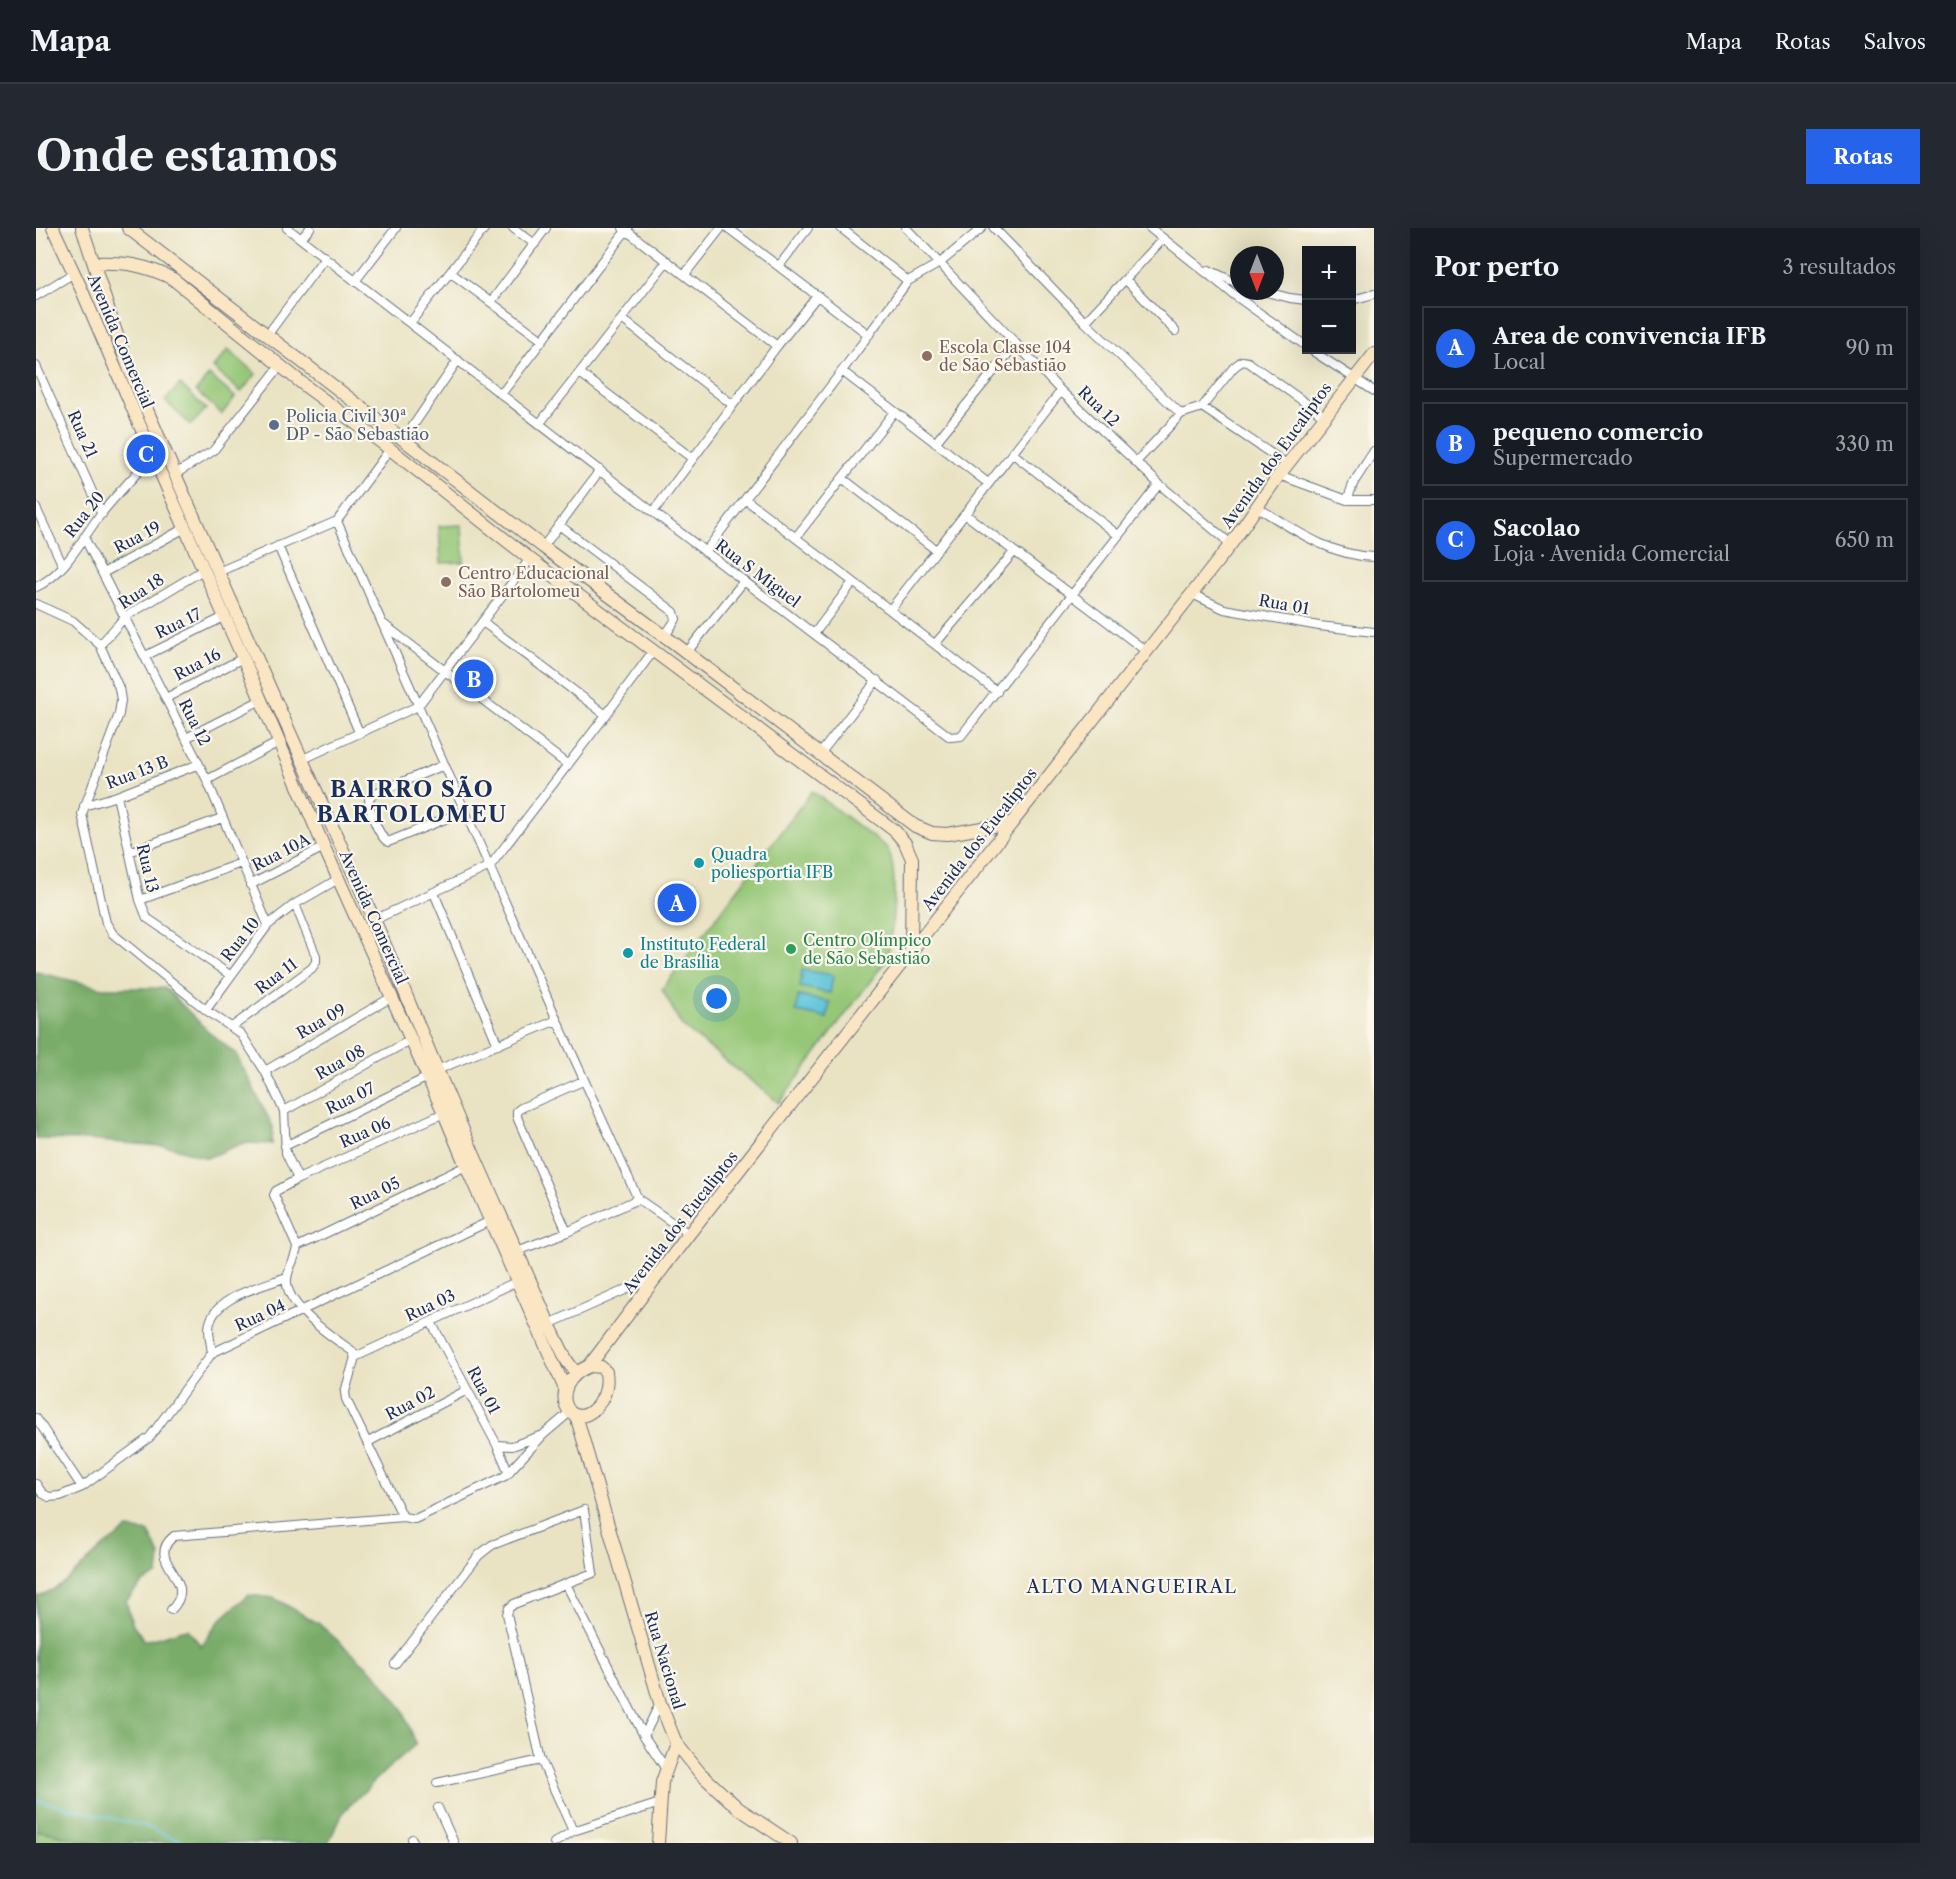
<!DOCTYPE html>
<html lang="pt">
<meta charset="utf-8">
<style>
body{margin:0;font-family:"Libre Caslon Text",serif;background:#242831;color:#f1f3f6}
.controls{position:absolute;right:18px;top:18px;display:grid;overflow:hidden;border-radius:0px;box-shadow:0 6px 24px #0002}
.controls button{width:54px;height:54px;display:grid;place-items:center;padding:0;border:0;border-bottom:2px solid #363941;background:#171b24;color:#f1f3f6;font:30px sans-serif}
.compass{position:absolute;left:1194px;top:18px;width:54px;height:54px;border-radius:50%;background:#171b24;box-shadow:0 6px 24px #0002;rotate:180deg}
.you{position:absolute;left:681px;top:771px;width:21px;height:21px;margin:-15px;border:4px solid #fff;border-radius:50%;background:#1a73e8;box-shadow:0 0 0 9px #1a73e833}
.badge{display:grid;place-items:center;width:39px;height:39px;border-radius:50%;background:#2563eb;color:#fff;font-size:20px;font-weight:700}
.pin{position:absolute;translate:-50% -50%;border:3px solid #fff;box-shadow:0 2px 6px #0006}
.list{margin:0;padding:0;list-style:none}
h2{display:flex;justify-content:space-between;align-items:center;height:78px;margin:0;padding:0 24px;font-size:26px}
h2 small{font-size:20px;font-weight:400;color:#9ea1a6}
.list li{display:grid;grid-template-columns:39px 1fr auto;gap:18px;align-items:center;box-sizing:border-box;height:84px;margin:0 12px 12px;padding:0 12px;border:2px solid #363941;border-radius:0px}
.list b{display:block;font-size:22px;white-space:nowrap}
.list p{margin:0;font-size:20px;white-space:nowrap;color:#9ea1a6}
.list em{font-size:20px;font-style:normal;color:#9ea1a6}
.map{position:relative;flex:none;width:1338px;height:1615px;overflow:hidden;border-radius:0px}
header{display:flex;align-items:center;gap:36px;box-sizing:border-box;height:84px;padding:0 30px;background:#171b24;border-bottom:2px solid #363941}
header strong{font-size:28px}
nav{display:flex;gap:33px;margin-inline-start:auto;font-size:21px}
.intro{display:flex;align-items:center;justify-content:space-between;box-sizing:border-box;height:144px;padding:0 36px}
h1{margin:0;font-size:42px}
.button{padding:15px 27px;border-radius:0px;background:#2563eb;color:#fff;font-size:21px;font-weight:700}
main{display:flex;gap:36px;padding:0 36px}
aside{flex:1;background:#171b24;border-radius:0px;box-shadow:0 6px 24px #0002}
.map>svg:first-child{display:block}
.green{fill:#96c777;stroke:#587b6a;stroke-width:1.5}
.forest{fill:#78ac68;stroke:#4a6e63;stroke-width:1.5}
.water{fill:#5bc3d8;stroke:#3b799b;stroke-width:1.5}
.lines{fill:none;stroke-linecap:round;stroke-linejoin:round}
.stream{stroke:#5bc3d8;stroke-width:2}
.street-casing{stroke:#636e81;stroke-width:10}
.secondary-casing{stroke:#636e81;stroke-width:14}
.street{stroke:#fff;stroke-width:8}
.secondary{stroke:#fbe6c4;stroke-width:12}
.education-dot{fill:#8d6e63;stroke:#fbf7ec;stroke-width:2}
.service-dot{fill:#5c6f8a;stroke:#fbf7ec;stroke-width:2}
.culture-dot{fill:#0f9aa8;stroke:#fbf7ec;stroke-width:2}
.leisure-dot{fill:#2e9e5b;stroke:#fbf7ec;stroke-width:2}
.labels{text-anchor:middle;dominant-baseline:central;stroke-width:4.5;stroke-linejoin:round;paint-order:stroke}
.street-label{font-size:16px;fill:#1b2f5e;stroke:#fbf7ec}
.education-label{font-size:16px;fill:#785e54;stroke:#fbf7ec;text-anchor:start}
.service-label{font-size:16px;fill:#4e5e75;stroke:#fbf7ec;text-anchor:start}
.culture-label{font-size:16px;fill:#0d838f;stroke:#fbf7ec;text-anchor:start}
.leisure-label{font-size:16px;fill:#27864d;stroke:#fbf7ec;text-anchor:start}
.neighbourhood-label{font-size:18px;letter-spacing:1.5px;fill:#1b2f5e;stroke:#fbf7ec}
.district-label{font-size:22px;font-weight:bold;letter-spacing:1.5px;fill:#1b2f5e;stroke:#fbf7ec}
</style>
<header>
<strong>Mapa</strong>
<nav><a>Mapa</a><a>Rotas</a><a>Salvos</a></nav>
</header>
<div class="intro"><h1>Onde estamos</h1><a class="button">Rotas</a></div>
<main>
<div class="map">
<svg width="1338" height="1615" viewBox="0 0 1338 1615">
<rect width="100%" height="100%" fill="#fbf7ec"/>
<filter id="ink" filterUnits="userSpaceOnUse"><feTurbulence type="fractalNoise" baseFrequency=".0167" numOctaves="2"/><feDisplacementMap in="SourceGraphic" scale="12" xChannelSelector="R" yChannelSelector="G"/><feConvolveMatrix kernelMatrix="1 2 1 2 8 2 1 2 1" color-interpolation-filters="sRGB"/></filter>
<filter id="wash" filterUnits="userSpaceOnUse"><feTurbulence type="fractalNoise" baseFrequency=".008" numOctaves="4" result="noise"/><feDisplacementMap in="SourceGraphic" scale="24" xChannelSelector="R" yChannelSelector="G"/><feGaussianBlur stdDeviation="1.35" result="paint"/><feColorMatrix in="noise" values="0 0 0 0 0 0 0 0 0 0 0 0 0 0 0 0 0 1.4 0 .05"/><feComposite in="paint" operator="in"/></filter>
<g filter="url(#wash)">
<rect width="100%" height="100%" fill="#e9e3c3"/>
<path class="green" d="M192,122L220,146L205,164L177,140Z
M173,147L199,169L186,186L160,163Z
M144,156L170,181L155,197L129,173Z
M426,297L428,334L405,335L403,298Z
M776,563L851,620C864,643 856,705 851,731L743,875L646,798L626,761Z
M0,1603H7L60,1615H0Z"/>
<path class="forest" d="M0,744L67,760H129L174,805L200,826L237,899L236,916L207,915L171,930L136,919L53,912L0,911Z
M92,1301L113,1304L124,1328L122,1347L106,1355L90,1373L96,1395L108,1412C124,1412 136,1403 152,1401L165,1418L184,1392L212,1367L238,1370L282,1395L341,1447L367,1481L380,1516L350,1542L308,1583L292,1615H60L7,1603H0V1368C26,1363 49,1334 68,1318C76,1312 84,1307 92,1301Z"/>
<path class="water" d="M766,742L797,747L794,765L764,759Z
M762,768L794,774L791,790L760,784Z"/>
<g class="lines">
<path class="stream" d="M0,1572L108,1598L150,1615"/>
</g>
</g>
<g filter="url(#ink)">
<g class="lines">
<g class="street-casing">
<path id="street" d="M251,0L617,284L914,509L925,508L1123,256
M477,0L499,16
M587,0L741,118
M692,0L833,107
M805,0L872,53
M870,0L1025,163L1123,256L1195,316
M958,0L1049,94L1145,186
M1114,0L1201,69L1270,118
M265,11L274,0
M743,38L772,0
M1173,42L1203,56
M415,45L506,112
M649,46L685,0
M320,52L360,0
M1090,52L1139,103
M1227,63L1254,70L1270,72
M0,68L38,45
M1316,72L1338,66
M455,74L510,0
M586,91L697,177
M1049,94L1127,11
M374,95L449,0
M232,106L289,29
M1275,122L1338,163
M0,138L66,286
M806,143L952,255
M544,145L657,231
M466,165L592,0
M1166,179L1252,237
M504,195L631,33
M368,211L422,132
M899,215L980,116
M976,225L1082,307
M1100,234L1145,186L1166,179L1198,139L1206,133L1212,134L1288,188
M139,246L177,223L244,138
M1243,247L1311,272H1338
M806,250L900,322
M709,271L961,464
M1311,272L1318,254L1338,223
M1221,279C1257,301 1294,328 1338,329
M0,280L27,338
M617,284L741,118L782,67
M929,286L1110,423
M301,293L521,792L602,971L653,1006
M523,297L638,384L640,391L629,408
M48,309L171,552L232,697
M760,309L858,184
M242,318L323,504
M507,319L564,242
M669,324L806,143L872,53L904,35L946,0
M182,344L301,293L354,221
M67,345L149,300
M0,359C29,346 46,311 64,287C81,266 99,247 117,228
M1156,366L1188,381L1283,398L1338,404
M0,376L37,393L64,417L83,460L85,472L83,486L46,586L70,695L77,706L170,782L205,806L229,843L248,883L250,925L262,951L240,963L238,967L261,1019C260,1030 252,1040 251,1051C248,1078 297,1109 316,1123L319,1129L309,1164L310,1171L367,1289
M854,382L1025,163
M447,394L570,487
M346,395L532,537
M778,406L817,354
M899,416L978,324
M64,417L89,389L167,342
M651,424L708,353
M109,428L188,389
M130,470L207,430
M150,510L225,472
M784,526L841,452
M265,532L382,478L494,331
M408,537L337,566L333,570C333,583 342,607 352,614L429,583
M171,552L243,514
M81,568L104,672L111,690L194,747
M48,578L81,568L163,536
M93,624L186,590
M214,657L288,619
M398,665L462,817
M104,672L205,635
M338,692L454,638L570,487L618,422
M170,782L232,697L259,676L304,650
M196,799L276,740L280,734V728L259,676
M401,842L521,792
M229,843L356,769
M248,883L376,811
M249,918L392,849
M262,951L408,885
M531,1004L481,889V883L485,880L547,853
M261,1019L430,938
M481,1023L531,1004L602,971
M395,1094L461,1217L473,1245
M513,1096L618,1049
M176,1125C175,1117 173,1109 173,1101C174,1069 227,1058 251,1049
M319,1129L482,1053
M0,1190L46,1259
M332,1214L431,1162
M461,1217L476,1218L504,1208
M0,1256L6,1265L13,1269L24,1268L46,1259L114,1209L176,1125L454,993
M530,1356L608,1508L630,1541
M135,1382C166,1351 106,1334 138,1308L367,1289L379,1291L469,1248L507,1207L534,1184
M359,1436L443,1327L456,1317L548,1282L557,1345L478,1376L473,1380L471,1386L505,1532L537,1603L624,1575
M608,1508L624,1475
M401,1555L505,1532
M402,1580L418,1615
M376,1611L378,1615
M518,1615L537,1603"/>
</g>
<g class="secondary-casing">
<path id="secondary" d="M17,0L44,58L117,228L207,430L288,619L408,885L430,938L529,1161
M46,0C63,49 76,99 96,147C174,329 256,509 337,689C362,745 384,803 409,860C442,939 479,1017 513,1096L531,1133L540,1145
M92,0L507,319L638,415L879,598L896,605L911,606L975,595
M59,35C89,34 110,37 137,51L272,160L354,221L494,331L859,603L869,615L876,631L875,725
M553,1138L653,1006L1195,316L1243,247L1338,126
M553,1138L565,1139L570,1144C572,1157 570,1169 560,1179C534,1208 508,1158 553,1138Z
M540,1187L624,1475L640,1515L664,1545L702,1580L755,1615
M622,1615L626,1554L640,1515"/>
</g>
<use href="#street" class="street"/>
<use href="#secondary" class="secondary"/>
</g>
</g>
<g class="education-dot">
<circle cx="891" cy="128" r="6"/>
<circle cx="410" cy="354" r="6"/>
</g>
<circle class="service-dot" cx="238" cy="197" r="6"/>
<g class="culture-dot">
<circle cx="663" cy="635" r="6"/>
<circle cx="592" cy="725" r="6"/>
</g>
<circle class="leisure-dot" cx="755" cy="721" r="6"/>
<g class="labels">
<g class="street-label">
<text transform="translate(85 113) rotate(67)">Avenida Comercial</text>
<text transform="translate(1063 178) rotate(44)">Rua 12</text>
<text transform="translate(47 206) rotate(66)">Rua 21</text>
<text transform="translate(1240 227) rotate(-54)">Avenida dos Eucaliptos</text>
<text transform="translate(48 286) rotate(-52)">Rua 20</text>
<text transform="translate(101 309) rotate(-28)">Rua 19</text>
<text transform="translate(722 345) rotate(37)">Rua S Miguel</text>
<text transform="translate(105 363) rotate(-33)">Rua 18</text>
<text transform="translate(1248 376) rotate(10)">Rua 01</text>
<text transform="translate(142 395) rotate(-26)">Rua 17</text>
<text transform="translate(161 436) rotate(-28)">Rua 16</text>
<text transform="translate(159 494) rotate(63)">Rua 12</text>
<text transform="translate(101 544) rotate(-21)">Rua 13 B</text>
<text transform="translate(943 611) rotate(-52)">Avenida dos Eucaliptos</text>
<text transform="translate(245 624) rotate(-27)">Rua 10A</text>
<text transform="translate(112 640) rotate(77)">Rua 13</text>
<text transform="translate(338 689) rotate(66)">Avenida Comercial</text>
<text transform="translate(204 711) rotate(-52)">Rua 10</text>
<text transform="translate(240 748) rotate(-37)">Rua 11</text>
<text transform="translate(285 793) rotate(-30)">Rua 09</text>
<text transform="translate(304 834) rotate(-29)">Rua 08</text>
<text transform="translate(314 870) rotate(-26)">Rua 07</text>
<text transform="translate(329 904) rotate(-24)">Rua 06</text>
<text transform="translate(339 965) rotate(-26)">Rua 05</text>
<text transform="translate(644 994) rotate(-52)">Avenida dos Eucaliptos</text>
<text transform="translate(394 1077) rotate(-25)">Rua 03</text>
<text transform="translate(224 1087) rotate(-25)">Rua 04</text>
<text transform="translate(448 1162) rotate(62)">Rua 01</text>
<text transform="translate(374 1175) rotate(-28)">Rua 02</text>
<text transform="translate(629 1432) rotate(73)">Rua Nacional</text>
</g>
<g class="education-label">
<text x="903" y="119">Escola Classe 104<tspan x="903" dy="18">de São Sebastião</tspan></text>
<text x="422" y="345">Centro Educacional<tspan x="422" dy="18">São Bartolomeu</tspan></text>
</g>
<g class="service-label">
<text x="250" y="188">Policia Civil 30ª<tspan x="250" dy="18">DP - São Sebastião</tspan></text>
</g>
<g class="culture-label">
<text x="675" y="626">Quadra<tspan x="675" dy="18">poliesportia IFB</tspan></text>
<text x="604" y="716">Instituto Federal<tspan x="604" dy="18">de Brasília</tspan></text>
</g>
<g class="leisure-label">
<text x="767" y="712">Centro Olímpico<tspan x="767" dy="18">de São Sebastião</tspan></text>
</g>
<g class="neighbourhood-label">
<text x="1096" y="1359">ALTO MANGUEIRAL</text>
</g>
<g class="district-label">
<text x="376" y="561">BAIRRO SÃO<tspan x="376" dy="25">BARTOLOMEU</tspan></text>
</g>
</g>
</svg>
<div class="controls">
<button>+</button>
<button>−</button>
</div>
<svg class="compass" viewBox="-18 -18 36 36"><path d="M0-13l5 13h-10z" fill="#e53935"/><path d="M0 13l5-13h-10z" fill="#9ea1a6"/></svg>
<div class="you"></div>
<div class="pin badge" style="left:641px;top:675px">A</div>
<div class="pin badge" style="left:438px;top:451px">B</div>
<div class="pin badge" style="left:110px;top:226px">C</div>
</div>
<aside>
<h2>Por perto<small>3 resultados</small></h2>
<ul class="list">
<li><span class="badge">A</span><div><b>Area de convivencia IFB</b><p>Local</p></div><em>90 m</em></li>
<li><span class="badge">B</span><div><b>pequeno comercio</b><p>Supermercado</p></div><em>330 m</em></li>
<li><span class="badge">C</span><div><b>Sacolao</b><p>Loja · Avenida Comercial</p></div><em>650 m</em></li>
</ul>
</aside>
</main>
